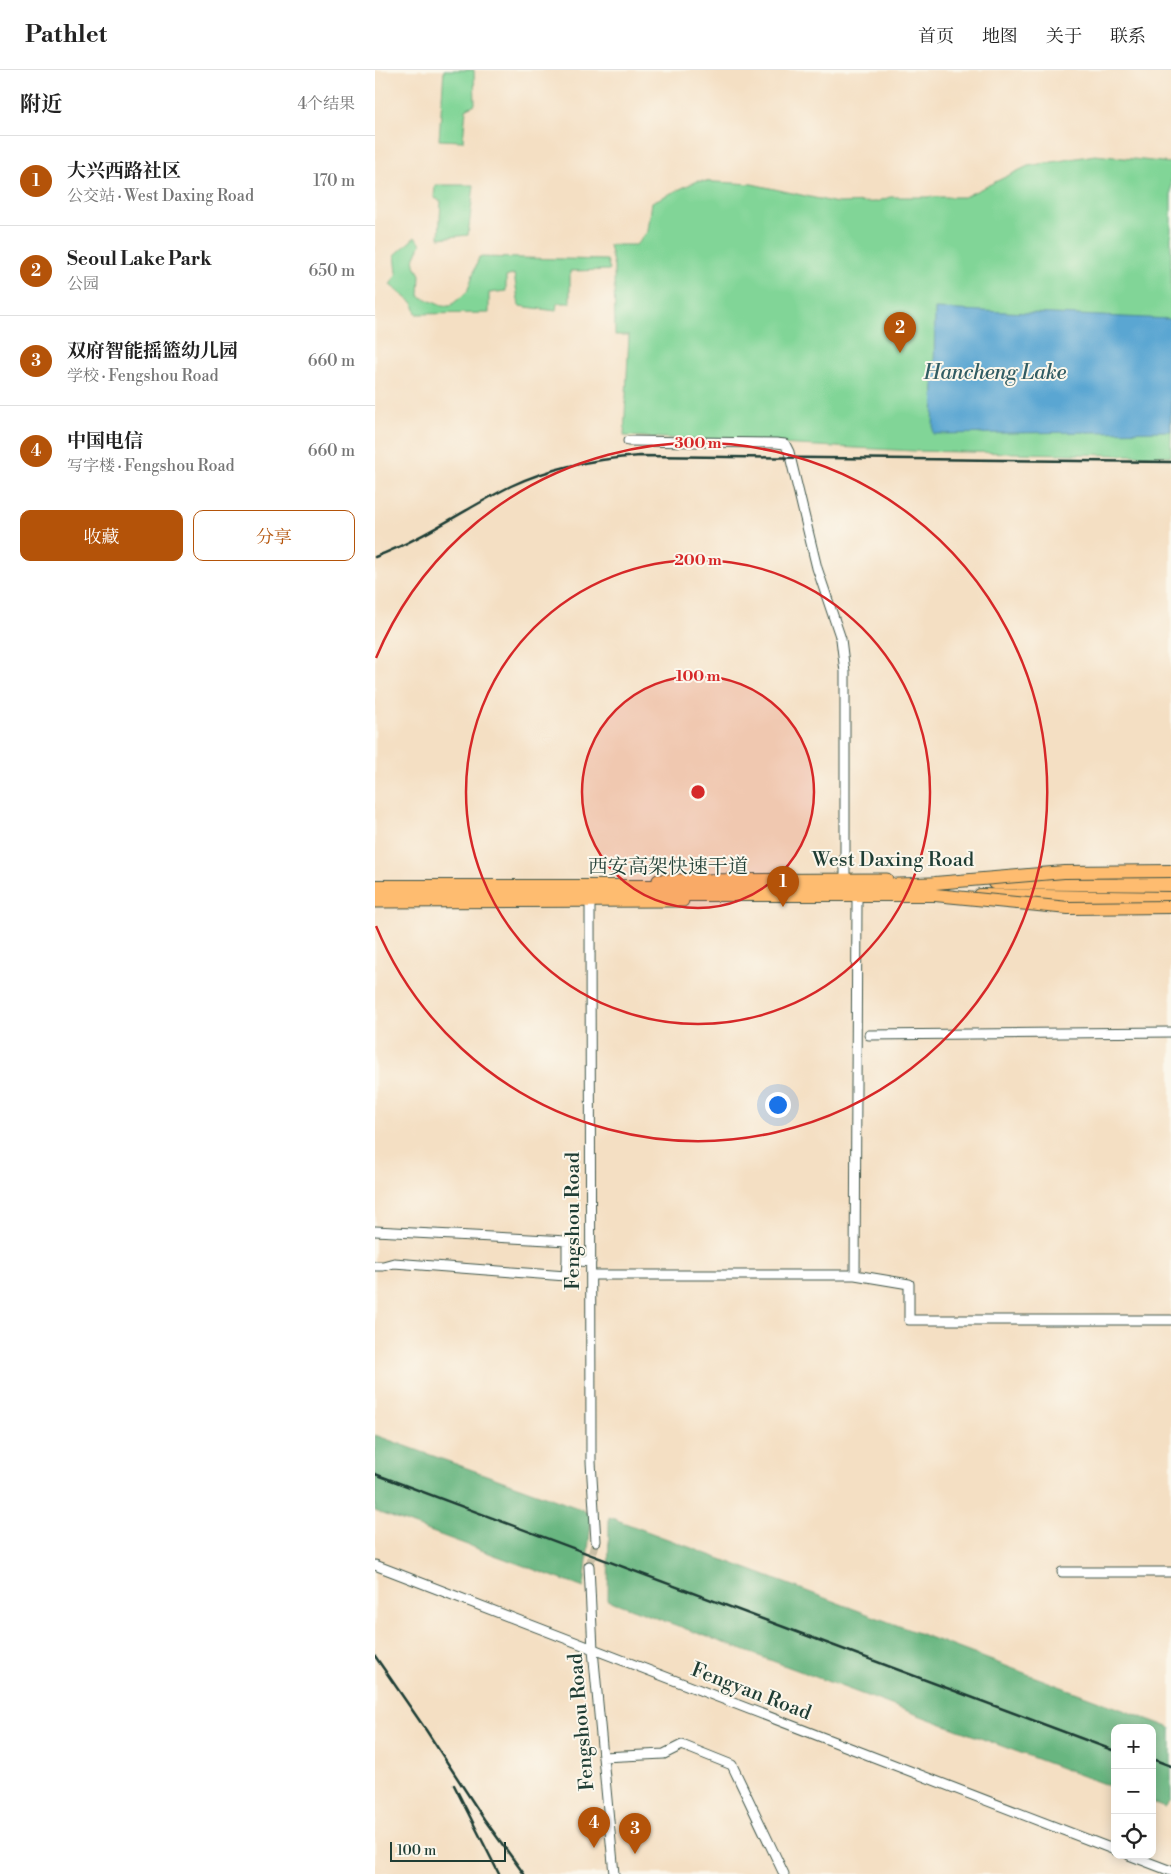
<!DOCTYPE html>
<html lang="zh">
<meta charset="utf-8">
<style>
body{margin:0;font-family:"Libre Bodoni","Noto Serif SC",serif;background:#f2f2f2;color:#222}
.controls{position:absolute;right:15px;bottom:15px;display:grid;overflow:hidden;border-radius:10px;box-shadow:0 2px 12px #0003}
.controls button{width:45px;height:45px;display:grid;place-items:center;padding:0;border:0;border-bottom:1px solid #e0e0e0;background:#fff;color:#222;font:25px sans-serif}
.scale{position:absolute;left:15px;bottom:12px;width:116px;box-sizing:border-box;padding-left:5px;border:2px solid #1f3d34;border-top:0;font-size:14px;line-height:18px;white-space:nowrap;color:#1f3d34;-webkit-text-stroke:4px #fbf7ec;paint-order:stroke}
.you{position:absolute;left:402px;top:1034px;width:18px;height:18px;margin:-12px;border:4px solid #fff;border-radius:50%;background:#1a73e8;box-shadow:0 0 0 8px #1a73e833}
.badge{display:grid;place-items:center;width:32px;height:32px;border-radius:50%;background:#b45309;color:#fff;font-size:16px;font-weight:700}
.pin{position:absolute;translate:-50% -41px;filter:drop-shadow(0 1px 2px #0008)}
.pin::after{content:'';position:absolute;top:26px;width:18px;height:15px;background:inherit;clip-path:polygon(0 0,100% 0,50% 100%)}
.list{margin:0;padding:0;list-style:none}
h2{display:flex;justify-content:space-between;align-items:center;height:65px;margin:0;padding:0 20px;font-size:21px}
h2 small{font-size:16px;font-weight:400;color:#767676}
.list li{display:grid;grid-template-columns:32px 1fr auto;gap:15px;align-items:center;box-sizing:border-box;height:90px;padding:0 20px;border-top:1px solid #e0e0e0}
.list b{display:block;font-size:19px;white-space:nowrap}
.list p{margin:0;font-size:16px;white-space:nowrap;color:#767676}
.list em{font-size:16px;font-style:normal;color:#767676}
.actions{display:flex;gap:10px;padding:15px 20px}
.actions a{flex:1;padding:11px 0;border:1px solid #b45309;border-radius:10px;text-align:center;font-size:18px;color:#b45309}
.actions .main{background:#b45309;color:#fff}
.icon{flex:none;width:28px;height:28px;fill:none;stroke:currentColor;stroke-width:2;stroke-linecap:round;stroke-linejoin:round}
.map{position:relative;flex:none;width:796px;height:1804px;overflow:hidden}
header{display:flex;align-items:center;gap:30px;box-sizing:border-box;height:70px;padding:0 25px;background:#fff;border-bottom:1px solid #e0e0e0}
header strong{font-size:24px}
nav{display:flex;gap:28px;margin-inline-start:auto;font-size:18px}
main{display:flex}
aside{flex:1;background:#fff}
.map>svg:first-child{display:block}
.green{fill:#81d597;stroke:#508966}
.forest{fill:#68b680;stroke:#447a5a}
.water{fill:#5aa6d2;stroke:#3c7283}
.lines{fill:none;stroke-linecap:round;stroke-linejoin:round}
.minor-tunnel{stroke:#c9bfa6;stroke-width:9;stroke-dasharray:9 4.5;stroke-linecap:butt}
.minor-casing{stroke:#3f5549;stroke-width:11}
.major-casing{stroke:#3f5549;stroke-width:13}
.highway-casing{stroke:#3f5549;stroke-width:14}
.minor{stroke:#fff;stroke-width:9}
.major{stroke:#febc70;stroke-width:11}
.highway{stroke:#febc70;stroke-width:12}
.rail{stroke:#1f3d34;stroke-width:2.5}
.highway-bridge-casing{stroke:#3f5549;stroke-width:14;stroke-linecap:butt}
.highway-bridge{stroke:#febc70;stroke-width:12}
.ring{fill:none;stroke:#d62828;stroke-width:2.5}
.labels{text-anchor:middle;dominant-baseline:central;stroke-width:4;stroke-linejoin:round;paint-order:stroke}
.street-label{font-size:20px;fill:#1f3d34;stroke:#fbf7ec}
.water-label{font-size:21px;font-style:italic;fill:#315c63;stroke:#fbf7ec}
.centre{fill:#d62828;stroke:#fbf7ec;stroke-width:2.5}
.ring-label{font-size:15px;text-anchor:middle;font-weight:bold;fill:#d62828;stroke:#fbf7ec;stroke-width:4;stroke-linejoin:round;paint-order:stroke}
</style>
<header>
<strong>Pathlet</strong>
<nav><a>首页</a><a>地图</a><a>关于</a><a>联系</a></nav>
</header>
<main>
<aside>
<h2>附近<small>4个结果</small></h2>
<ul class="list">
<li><span class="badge">1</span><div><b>大兴西路社区</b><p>公交站 · West Daxing Road</p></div><em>170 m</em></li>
<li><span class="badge">2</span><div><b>Seoul Lake Park</b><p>公园</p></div><em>650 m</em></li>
<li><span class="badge">3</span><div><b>双府智能摇篮幼儿园</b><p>学校 · Fengshou Road</p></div><em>660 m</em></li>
<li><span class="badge">4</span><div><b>中国电信</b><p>写字楼 · Fengshou Road</p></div><em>660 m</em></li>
</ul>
<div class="actions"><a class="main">收藏</a><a>分享</a></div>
</aside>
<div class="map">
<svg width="796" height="1804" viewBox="0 0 796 1804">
<rect width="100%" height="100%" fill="#fbf7ec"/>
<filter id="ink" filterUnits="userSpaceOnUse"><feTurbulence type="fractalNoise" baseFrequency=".02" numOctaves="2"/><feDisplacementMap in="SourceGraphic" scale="10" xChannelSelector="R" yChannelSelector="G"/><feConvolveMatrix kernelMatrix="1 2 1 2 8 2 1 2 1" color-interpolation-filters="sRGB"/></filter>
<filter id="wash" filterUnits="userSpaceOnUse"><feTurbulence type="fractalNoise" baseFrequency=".0096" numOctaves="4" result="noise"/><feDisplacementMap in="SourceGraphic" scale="20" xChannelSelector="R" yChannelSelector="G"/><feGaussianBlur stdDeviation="1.12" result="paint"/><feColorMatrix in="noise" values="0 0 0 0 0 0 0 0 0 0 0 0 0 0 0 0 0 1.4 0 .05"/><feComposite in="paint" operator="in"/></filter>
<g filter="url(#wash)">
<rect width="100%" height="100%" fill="#f4dfc3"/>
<path class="green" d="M69,0H99L100,34L91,39L88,71L64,70Z
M720,85L796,93V386L539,381L249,366L254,265H240L239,197L234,175H261L273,161L277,132L322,111L377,114L462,133L501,132L515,127H589L653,96Z
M60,115H99L93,165L64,168L66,131L59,128Z
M40,167L46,174L38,191L45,205L44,226L67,236H75L92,222L104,187L232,190L235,200L195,201V233H182L181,241L144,236L139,204L131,207V221L114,223V243L41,244L38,233L15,215L22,203L20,185Z"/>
<path class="forest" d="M0,1365L217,1443L209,1518L0,1441Z
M234,1447L796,1658V1730L790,1737L777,1732V1658H740V1718L233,1530Z"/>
<path class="water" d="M560,239L796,249V361L558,364Z"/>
</g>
<g filter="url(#ink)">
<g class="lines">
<path class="minor-tunnel" d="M214,1496L221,1471"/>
<g class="minor-casing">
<path id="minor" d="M253,371L401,373L410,374L414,382L442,498L466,569L470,602V809
M215,832L216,1392L221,1471
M494,965L796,962
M0,1161L192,1171V1190
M0,1196H8L19,1193L191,1206L192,1190L216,1192
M216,1205H480L482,831
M480,1205L534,1214V1250H796
M0,1495L740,1780
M214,1496L218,1580L239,1804
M687,1502H796
M228,1687L289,1684L307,1675L357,1695L409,1804
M754,1785L796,1801"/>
</g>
<g class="major-casing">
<path id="major" d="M748,809L796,808
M283,810L512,809
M0,832L308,831"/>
</g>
<g class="highway-casing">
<path id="highway" d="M619,813L796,815
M0,816H476L571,813
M0,825H570
M605,825L796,828"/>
</g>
<use href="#minor" class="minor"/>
<use href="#major" class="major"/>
<use href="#highway" class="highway"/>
<path class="rail" d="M0,487C48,469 90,439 136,416C176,397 220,389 265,386L796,392
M0,1404L740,1681
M0,1586L51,1660L109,1749L149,1804
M777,1689L796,1696
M79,1715L124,1804"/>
<g class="highway-bridge-casing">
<path id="highway-bridge" d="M560,813L689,802L796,801
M560,825L693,838L796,837"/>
</g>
<use href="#highway-bridge" class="highway-bridge"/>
</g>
</g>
<circle cx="323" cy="722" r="116" fill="#d62828" fill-opacity=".12"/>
<g class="ring">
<circle cx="323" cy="722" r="116"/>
<circle cx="323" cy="722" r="232"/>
<path d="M1 588A349 349 0 1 1 1 856"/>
</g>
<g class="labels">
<g class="street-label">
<text x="518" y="790">West Daxing Road</text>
<text x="293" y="797">西安高架快速干道</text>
<text transform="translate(198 1151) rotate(-90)">Fengshou Road</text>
<text transform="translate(376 1622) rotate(21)">Fengyan Road</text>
<text transform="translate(207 1652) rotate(-95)">Fengshou Road</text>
</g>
<g class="water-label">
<text x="620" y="303">Hancheng Lake</text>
</g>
</g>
<circle cx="323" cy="722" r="8" class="centre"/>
<g class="ring-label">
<text x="323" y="378">300 m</text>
<text x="323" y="495">200 m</text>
<text x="323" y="611">100 m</text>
</g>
</svg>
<div class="controls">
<button>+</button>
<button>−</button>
<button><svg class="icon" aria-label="locate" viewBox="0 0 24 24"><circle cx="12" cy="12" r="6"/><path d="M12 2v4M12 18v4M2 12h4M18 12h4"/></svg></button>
</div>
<div class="scale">100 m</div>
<div class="you"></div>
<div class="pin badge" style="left:408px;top:837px">1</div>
<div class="pin badge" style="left:525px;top:283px">2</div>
<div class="pin badge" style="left:260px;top:1784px">3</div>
<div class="pin badge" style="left:219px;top:1778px">4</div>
</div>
</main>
